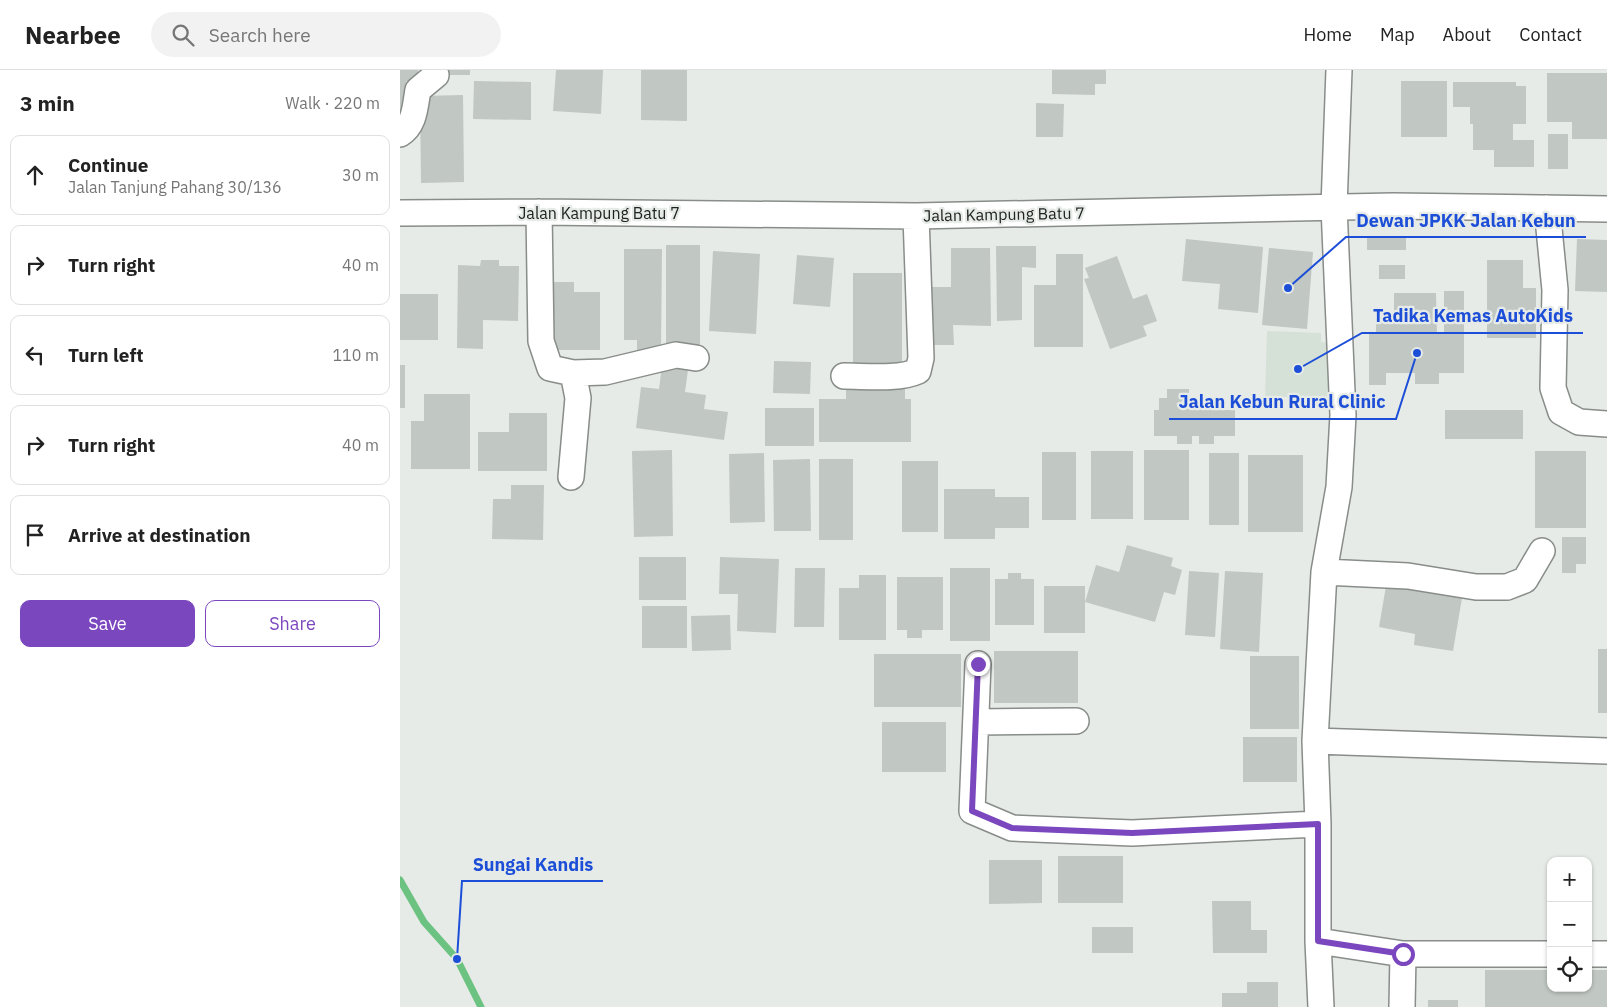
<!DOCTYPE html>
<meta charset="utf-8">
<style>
body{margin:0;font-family:"IBM Plex Sans",sans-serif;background:#f2f2f2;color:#222}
.controls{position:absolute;right:15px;bottom:15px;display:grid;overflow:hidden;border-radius:10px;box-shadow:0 1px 4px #0004}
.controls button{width:45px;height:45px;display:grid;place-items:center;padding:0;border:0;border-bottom:1px solid #e0e0e0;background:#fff;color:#222;font:25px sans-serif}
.stop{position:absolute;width:15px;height:15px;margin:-11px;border:4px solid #7b47bf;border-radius:50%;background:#fff}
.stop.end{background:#7b47bf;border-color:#fff;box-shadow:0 1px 5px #0008}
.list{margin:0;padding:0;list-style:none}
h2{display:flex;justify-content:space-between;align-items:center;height:65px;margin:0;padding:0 20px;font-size:21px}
h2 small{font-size:16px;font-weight:400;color:#767676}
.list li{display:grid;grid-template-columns:32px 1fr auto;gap:15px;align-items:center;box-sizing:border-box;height:80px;margin:0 10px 10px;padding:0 10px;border:1px solid #e0e0e0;border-radius:10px}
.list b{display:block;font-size:19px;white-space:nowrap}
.list p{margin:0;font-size:16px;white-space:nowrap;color:#767676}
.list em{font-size:16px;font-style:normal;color:#767676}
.actions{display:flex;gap:10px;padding:15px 20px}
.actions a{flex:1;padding:11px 0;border:1px solid #7b47bf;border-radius:10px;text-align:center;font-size:18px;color:#7b47bf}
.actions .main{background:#7b47bf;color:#fff}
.icon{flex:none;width:28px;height:28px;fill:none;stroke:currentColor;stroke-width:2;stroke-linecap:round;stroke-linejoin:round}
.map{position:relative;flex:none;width:1207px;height:937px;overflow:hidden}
header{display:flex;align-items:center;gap:30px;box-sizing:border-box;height:70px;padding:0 25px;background:#fff;border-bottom:1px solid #e0e0e0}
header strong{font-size:24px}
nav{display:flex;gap:28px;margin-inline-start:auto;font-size:18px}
.search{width:350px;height:45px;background:#f2f2f2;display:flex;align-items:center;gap:12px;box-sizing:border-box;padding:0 18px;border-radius:28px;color:#767676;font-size:19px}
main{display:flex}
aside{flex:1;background:#fff}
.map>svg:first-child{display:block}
.built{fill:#d5e1d7}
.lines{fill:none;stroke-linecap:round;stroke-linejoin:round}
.stream{stroke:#6cc280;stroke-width:7}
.building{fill:#c1c7c2}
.minor-casing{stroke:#888d89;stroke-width:28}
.minor{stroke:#fff;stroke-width:25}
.route{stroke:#7b47bf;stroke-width:6}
.labels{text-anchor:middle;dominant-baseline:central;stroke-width:4.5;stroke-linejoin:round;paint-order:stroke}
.street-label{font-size:16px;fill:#212321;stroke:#e6ebe7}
.leader{fill:none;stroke:#1d4ed8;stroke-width:2}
.callout-dot{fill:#1d4ed8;stroke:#e6ebe7;stroke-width:2}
.callout-label{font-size:18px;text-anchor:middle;font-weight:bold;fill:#1d4ed8;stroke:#e6ebe7;stroke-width:4.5;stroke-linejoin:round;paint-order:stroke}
</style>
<header>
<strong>Nearbee</strong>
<div class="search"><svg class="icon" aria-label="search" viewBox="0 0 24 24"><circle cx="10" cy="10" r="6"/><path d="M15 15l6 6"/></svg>Search here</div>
<nav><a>Home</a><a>Map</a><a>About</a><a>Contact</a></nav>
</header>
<main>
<aside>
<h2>3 min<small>Walk · 220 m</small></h2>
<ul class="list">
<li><svg class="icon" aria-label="ahead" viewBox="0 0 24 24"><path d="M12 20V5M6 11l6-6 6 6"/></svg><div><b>Continue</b><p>Jalan Tanjung Pahang 30/136</p></div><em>30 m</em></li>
<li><svg class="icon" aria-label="right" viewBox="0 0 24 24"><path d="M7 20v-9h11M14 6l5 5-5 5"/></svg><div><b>Turn right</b></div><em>40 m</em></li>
<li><svg class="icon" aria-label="left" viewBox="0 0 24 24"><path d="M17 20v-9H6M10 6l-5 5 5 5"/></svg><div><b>Turn left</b></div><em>110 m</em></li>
<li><svg class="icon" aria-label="right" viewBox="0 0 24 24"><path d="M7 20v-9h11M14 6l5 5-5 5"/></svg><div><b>Turn right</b></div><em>40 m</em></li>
<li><svg class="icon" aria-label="arrive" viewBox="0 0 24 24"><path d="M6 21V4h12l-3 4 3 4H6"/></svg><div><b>Arrive at destination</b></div></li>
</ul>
<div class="actions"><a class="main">Save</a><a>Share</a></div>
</aside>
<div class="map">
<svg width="1207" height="937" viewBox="0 0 1207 937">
<rect width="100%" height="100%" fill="#e6ebe7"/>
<path class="built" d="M867,261L921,263V272L930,273V329L865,326Z"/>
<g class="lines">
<path class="stream" d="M0,810L24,852L57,889L81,937"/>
</g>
<path class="building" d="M0,0H18V11H6V46H0Z
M49,0H70V5H49Z
M156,0H203L201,44L153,41Z
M241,0H287V51L241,50Z
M652,0H706V14H695V25L652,24Z
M1147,3H1207V69H1172V52H1147Z
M74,11L131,12V50L73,49Z
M1001,11H1047V67H1001Z
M1053,12H1116V16H1126V54H1113V70H1134V97H1094V80H1073V54H1070V37H1053Z
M63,25L64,112L21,113L20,26Z
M636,33L664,34L663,67H636Z
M1148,64H1168V99H1148Z
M967,166H1006V180H967Z
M786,169L863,177L858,243L818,239L820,214L782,211Z
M1177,169L1207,170V222L1175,221Z
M266,175H300V276H266Z
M596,176H636V198L622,197V250L597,251Z
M551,178H590L591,256L553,255L554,275H532L530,217H551Z
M869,178L913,182L907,259L862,255Z
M224,179H262L261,282H237V270H224Z
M313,181L360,184L356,264L309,261Z
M656,184H683V277H634V215H656Z
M397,185L434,188L430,237L393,234Z
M717,186L733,229L747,224L757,251L743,256L747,266L710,279L684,209L689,208L685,198Z
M81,190H99V196H119L118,251L83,250V279L57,278L58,195L80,196Z
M1087,190H1123V218H1136V268H1087Z
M979,195H1005V209H979Z
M453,203H502V293H453Z
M148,212H174V222H200V280H148Z
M1044,221H1064V303H1039V314H1015V303H986V315H969V263H976V244H994V223H1036L1037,263H1044Z
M0,224H38V270H0Z
M374,291L411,292L410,324L373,323Z
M0,295H5V338H0Z
M262,296L288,300L285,322L306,325L304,339L328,342L324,370L236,358L241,317L259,319Z
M446,317H505V329H511V372H419V329H446Z
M767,319H789V328H820V340H835V366H814V374H799V366H792V374H777V366H754V340H759V328H767Z
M24,324H70V399H11V351H24Z
M365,338H414V376H365Z
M1045,340H1123V369H1045Z
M109,343H147V401H78V362H109Z
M272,380L273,466L234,467L232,381Z
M744,380H789V450H744Z
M691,381H733V449H691Z
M1135,381H1186V458H1135Z
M642,382H676V450H642Z
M364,383L365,452L330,453L329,384Z
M809,383H839V455H809Z
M848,385H903V462H848Z
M410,389L411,461H374L373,390Z
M419,389H453V470H419Z
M502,391H538V462H502Z
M111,415H144L143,470L92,469L93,429H111Z
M544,419H595V427H629V458H595V469H544Z
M1162,467H1186V494H1176V503H1162Z
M727,475L773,488L771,496L782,500L775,525L764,522L755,552L685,532L696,495L719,502Z
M239,487H286V530H239Z
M320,487L379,489L376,563L337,561L338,524H319Z
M395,498H425L424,557H394Z
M550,498H590V571H550Z
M789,501L819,503L815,567L785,565Z
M825,501L863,503L859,582L820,579Z
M608,503H621V509H634V555H595V509H608Z
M459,505H486V570H439V518H459Z
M497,507H543V560H522V568H507V560H497Z
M644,516H685V563H644Z
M986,516L1062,528L1053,581L1014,575L1015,564L979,557Z
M242,536H287V578H242Z
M330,545L331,580L292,581L291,546Z
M1198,579H1207V643H1198Z
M594,581H678V633H594Z
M474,584H561V637H474Z
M850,586H899V659H850Z
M482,652H546V702H482Z
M843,667H897V712H843Z
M658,786H723V833H658Z
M589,790H642V833L589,834Z
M812,831H851V860H867V883H813Z
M692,857H733V883H692Z
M1085,900H1151V918H1188V900H1207V937H1085Z
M847,912H878V937H822V923H847Z
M1028,930H1058V937H1028Z"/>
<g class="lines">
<g class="minor-casing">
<path id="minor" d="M0,64C15,55 15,36 18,20L36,5
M1147,138L1155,220L1153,318L1161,342L1179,352L1207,354
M139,142L141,271L150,298L173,303L205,302L276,285L296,288
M0,143L139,142L516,146L993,136L1207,139
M444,306C466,306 498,310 518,301L521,288L516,146
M171,407L178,328L173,303
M924,502L1008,506L1076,517H1107L1125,510L1142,481
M578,594L572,741L612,758L732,763L918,754
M577,652L676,651
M915,671L1207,681
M918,871L1003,884H1151
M1188,884H1207
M921,937L918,871V754L915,671L924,502L939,417L943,345L934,137L939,0
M1002,937L1003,884"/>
</g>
<use href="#minor" class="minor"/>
</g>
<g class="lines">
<path class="route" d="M578,594L572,741L612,758L732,763L918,754V871L1003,884"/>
</g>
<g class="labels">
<g class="street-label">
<text x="199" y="143">Jalan Kampung Batu 7</text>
<text transform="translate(604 144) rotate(-1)">Jalan Kampung Batu 7</text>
</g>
</g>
<path class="leader" d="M888 218L946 167H1186M898 299L962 263H1183M1017 283L996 349H769M57 889L62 811H203"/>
<g class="callout-dot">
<circle cx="888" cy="218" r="5"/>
<circle cx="898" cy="299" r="5"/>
<circle cx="1017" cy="283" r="5"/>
<circle cx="57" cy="889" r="5"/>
</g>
<g class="callout-label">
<text x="1066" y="157">Dewan JPKK Jalan Kebun</text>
<text x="1073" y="252">Tadika Kemas AutoKids</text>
<text x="882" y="338">Jalan Kebun Rural Clinic</text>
<text x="133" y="801">Sungai Kandis</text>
</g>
</svg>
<div class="controls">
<button>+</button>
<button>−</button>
<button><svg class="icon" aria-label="locate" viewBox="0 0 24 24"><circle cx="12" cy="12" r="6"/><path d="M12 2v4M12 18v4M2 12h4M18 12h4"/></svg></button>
</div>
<div class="stop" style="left:1003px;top:884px"></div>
<div class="stop end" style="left:578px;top:594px"></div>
</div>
</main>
